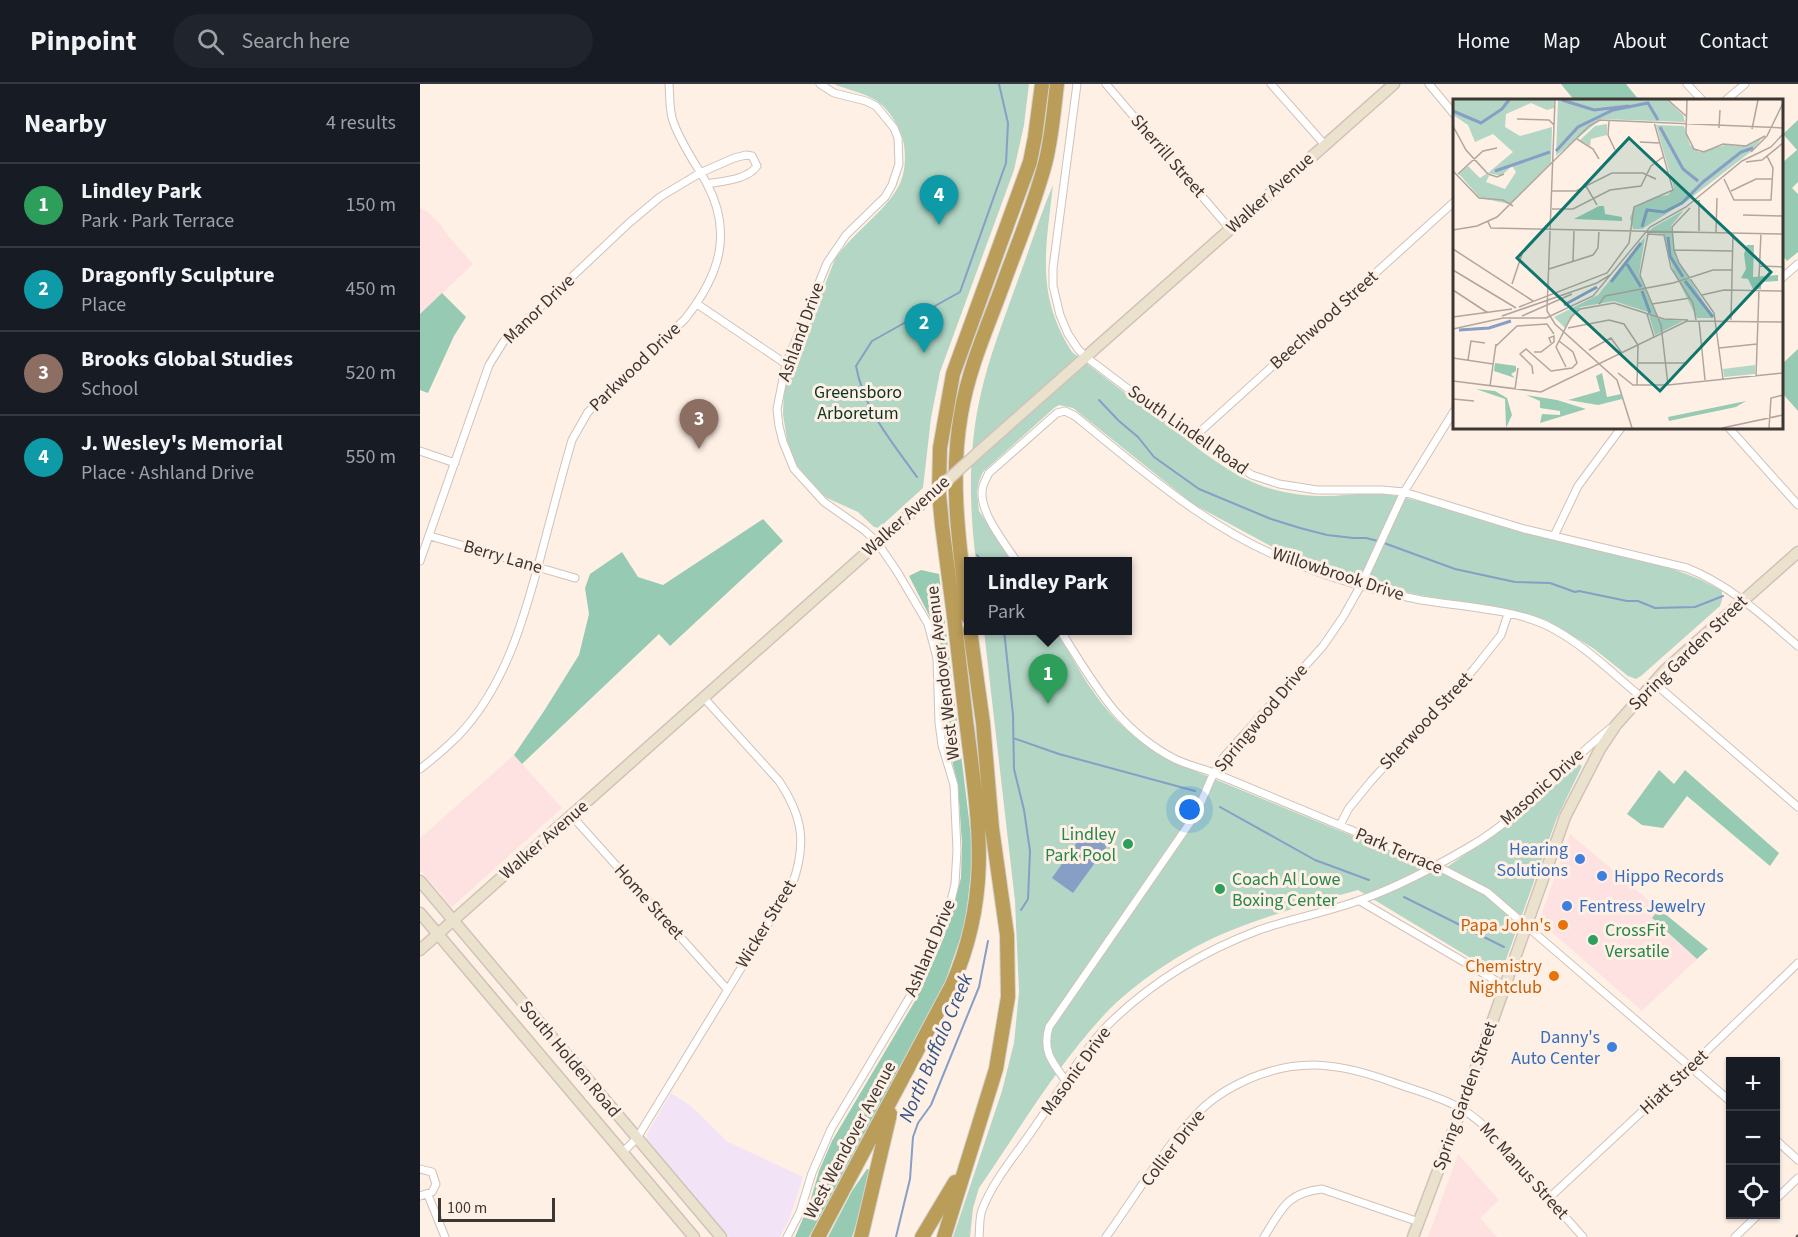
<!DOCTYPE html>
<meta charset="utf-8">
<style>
body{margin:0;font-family:"Source Sans 3",sans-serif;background:#20242c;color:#f1f3f6}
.controls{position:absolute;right:18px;bottom:18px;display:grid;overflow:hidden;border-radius:0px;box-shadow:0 2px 4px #0004}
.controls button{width:54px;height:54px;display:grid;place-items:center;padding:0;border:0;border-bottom:2px solid #363941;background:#171b24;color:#f1f3f6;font:30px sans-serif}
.scale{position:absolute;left:18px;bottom:15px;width:117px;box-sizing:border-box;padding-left:6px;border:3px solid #3d3733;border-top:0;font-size:16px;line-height:21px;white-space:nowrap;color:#3d3733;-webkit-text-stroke:4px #fff0e6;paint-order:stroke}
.you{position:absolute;left:770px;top:726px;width:21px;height:21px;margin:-15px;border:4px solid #fff;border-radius:50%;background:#1a73e8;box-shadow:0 0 0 9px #1a73e833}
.badge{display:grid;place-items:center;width:39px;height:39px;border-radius:50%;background:#ea580c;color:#fff;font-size:20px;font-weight:700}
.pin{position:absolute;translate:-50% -50px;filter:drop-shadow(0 2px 3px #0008)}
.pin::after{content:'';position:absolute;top:32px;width:21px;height:18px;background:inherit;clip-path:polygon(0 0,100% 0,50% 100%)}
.popup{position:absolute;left:544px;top:473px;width:168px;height:78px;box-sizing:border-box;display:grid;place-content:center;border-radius:0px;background:#171b24;filter:drop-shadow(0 2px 4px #0005);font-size:20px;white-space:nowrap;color:#9ea1a6}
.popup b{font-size:22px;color:#f1f3f6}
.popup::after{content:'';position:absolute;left:50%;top:100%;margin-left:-12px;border:12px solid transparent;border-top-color:#171b24}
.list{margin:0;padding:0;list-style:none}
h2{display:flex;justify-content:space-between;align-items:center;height:78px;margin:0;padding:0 24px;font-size:26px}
h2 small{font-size:20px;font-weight:400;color:#9ea1a6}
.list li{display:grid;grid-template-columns:39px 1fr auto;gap:18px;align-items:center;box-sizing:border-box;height:84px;padding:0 24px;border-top:2px solid #363941}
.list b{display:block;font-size:22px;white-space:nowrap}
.list p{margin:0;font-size:20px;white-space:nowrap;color:#9ea1a6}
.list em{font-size:20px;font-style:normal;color:#9ea1a6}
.icon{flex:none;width:33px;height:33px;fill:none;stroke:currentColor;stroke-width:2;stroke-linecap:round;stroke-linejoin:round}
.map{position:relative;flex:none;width:1378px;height:1153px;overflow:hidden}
header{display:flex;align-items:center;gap:36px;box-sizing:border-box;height:84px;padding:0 30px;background:#171b24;border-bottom:2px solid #363941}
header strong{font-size:28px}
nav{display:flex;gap:33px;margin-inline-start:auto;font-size:21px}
.search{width:420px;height:54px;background:#20242c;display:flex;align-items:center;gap:15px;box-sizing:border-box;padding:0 21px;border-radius:33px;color:#9ea1a6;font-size:22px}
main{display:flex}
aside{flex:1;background:#171b24}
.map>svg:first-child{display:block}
.commercial{fill:#fde2e1}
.industrial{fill:#f2e3f6}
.green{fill:#b3d6c5}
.forest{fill:#97cab2}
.water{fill:#879ec5}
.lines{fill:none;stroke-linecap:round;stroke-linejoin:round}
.stream{stroke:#879ec5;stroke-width:2}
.street-casing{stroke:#d0c2b8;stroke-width:9}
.secondary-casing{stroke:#d0c2b8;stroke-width:13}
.highway-casing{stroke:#d4d3d2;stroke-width:16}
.street{stroke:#fff;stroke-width:7}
.secondary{stroke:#ebe2ce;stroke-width:10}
.highway{stroke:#bb9d5a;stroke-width:14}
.rail{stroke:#5e5651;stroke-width:2;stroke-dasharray:9 4.5;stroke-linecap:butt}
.secondary-bridge-casing{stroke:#d0c2b8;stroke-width:13;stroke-linecap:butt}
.secondary-bridge{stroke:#ebe2ce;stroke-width:10}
.leisure-dot{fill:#2e9e5b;stroke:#fff0e6;stroke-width:2}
.shop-dot{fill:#3f7fe0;stroke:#fff0e6;stroke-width:2}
.food-dot{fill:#e8710a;stroke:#fff0e6;stroke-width:2}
.labels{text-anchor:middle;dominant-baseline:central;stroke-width:6;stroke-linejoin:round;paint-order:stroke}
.street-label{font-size:18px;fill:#3d3733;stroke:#fff0e6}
.park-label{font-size:18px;fill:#0a3626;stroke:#fff0e6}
.leisure-label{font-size:18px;fill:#27864d;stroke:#fff0e6;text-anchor:start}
.shop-label{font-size:18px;fill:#366cbe;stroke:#fff0e6;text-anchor:end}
.food-label{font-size:18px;fill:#c56008;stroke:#fff0e6;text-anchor:end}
.water-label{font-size:20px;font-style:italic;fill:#355487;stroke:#fff0e6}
.inset-river{fill:none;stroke:#879ec5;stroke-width:3}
.inset-road{fill:none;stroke:#b1a69e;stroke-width:1.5}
.view{fill:#0f766e;fill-opacity:0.15;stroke:#0f766e;stroke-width:3}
.inset-edge{fill:none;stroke:#3d3733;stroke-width:3}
</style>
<header>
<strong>Pinpoint</strong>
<div class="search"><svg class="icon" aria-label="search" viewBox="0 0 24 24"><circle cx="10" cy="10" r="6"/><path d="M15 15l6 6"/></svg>Search here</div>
<nav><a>Home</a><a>Map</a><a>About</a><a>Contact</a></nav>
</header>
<main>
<aside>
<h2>Nearby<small>4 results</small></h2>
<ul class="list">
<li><span class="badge" style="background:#2e9e5b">1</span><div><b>Lindley Park</b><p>Park · Park Terrace</p></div><em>150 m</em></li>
<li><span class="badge" style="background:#0f9aa8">2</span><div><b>Dragonfly Sculpture</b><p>Place</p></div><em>450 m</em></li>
<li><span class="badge" style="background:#8d6e63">3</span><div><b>Brooks Global Studies</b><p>School</p></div><em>520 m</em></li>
<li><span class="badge" style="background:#0f9aa8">4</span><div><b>J. Wesley's Memorial</b><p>Place · Ashland Drive</p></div><em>550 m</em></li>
</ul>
</aside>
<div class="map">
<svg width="1378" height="1153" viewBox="0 0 1378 1153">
<rect width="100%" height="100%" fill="#fff0e6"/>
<path class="commercial" d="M0,124L9,129L20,140L30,154L53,180L0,230Z
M94,671L142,724L32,823L0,786V754Z
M1150,750L1239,825L1232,835L1277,875L1222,927L1119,837Z
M1038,1070L1079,1116L1060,1134L1077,1153H1008Z"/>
<path class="industrial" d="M251,1009L271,1022L308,1058L383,1093L370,1133L360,1153H309L227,1055V1050Z"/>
<path class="green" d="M414,0H609L604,41L594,86L520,288L511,334L503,404L459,444L454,443L438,428L407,414L395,404L376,380L367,356L363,330L364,304L415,175C433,149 462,130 477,105C487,90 487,63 480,47C475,36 467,24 457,17C445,9 428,6 414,0Z
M633,101C626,165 615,210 652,268C684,293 717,318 749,342C776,363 805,387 837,400C857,408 882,412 903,412C926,412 949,407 971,411C1021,420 1067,440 1116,452C1174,467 1251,476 1302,507V516L1300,522L1221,592L1216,595L1208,592L1173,564L1126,536L1096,527L999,511L955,501L858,466L773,420L653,324L639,321L634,324L563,388L559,397L557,408L559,427L593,477L556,478C549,420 548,365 561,309C569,273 583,238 595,204C608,170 619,134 633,101Z
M564,547H636C653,574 668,605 690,629C709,651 733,666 758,680L1020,788L1104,729L1159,680L1162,682L1136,736L1083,884L1072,887L938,806C892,819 844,832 800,851C760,869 714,899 684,931C636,983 599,1046 559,1104L553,1124L550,1153H533L582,1007L594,959L599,908L595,817Z"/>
<path class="forest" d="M1141,0H1206L1219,16H1154Z
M1378,36V98L1372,104L1378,110V168L1367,177L1362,171V79L1377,66L1363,50Z
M22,209L46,233L34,252L8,309L0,306V230Z
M1378,265V327L1362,309V280Z
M343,435L363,457L250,562L239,550L102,680L94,671L124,627L159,571L169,530L165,504L170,490L202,468L218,493L243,501Z
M501,486L519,490L551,752L552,781L545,841L525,898L389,1153H375L390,1118L399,1087L412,1057L495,917L510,885L524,853L541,794L542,759L538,702L528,659L521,598L520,566L514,541L489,492Z
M1239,686L1254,700L1265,686L1359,769L1350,782L1267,712L1243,744L1222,741L1207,730Z
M1239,825L1288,865L1277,875L1232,834Z
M447,1085L453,1087L432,1153H408L432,1107Z"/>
<path class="water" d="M665,747L687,762L653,809L632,794Z"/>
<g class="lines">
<path class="stream" d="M679,316L699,337L718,353L734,373L779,405L851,435L880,444L907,451L933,454H946L958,457
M497,393C472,358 444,326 436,282L452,257L540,208L586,79L588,39L579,0
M964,459L1035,485L1095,498L1130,499L1155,508L1159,507L1207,517H1218L1235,524L1275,523L1303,512
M557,471L563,478
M584,546L593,631L594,685L604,726L610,767L608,815L601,826
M593,654L639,670L775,707
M800,723L895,776L949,796
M984,813L1084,863
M476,1153L490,1095L493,1053L498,1039L511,1021L559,903L568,857"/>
<g class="street-casing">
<path id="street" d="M657,0L633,184V202L640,231L648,250L658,265L666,273L773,354L832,391L859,400L897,406H962L984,408L1104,445L1267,484C1310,501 1343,532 1378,562
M686,0L810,145
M851,0L904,60
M1009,0L1034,30
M1267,0L1282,16
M1306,16L1325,0
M1362,194L1378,180
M277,220L366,280
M1309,344L1378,421
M773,354L1034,118
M0,367L35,379
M10,452L155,494
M1134,452L1158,402L1201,344
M0,477L69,281L84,257L209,139L240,113L280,89L314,74L326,71L332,72L337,82C327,96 303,97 287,100
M597,478C585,459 556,425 563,402C564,398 567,393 569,389L637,329L645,327L655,332C723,387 791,448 874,479C914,495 958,508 1001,516C1038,522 1092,525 1126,541C1161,558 1190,587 1220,612
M640,546C673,598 698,646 755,675C767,681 781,684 794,689L1015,781L1067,808L1310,1017
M1233,598L1378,723
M0,685C13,675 26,664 38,652C85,603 104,535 121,471C131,433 141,394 152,356L168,328L265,235C299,192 314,149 286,98C275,79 260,58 253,37C249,26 250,11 249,0
M151,731L307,905
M920,741L929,724L952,696L1054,585L1081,551L1088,530
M940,817L1085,902
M646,997C632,978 622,967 629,943L776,730L791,695L802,675L903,562L923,533L941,501L984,408L1034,327
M1356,1056L1378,1076
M204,1067L217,1054L372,801C387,760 383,733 359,697L284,614
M0,1085L12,1088L16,1100L12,1108L0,1112
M8,1111L25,1153
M1128,1115L1271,982L1378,879
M1356,1115L1378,1094
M367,1153L380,1128L392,1089L411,1045L501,894L529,825L535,800L537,766L534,701L522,661L519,639L517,574L508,540L478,489L457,458L444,446L404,418L374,385L363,358L359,342L357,325L366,280L407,179L426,151L465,113L472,101L479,80L478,54L474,44L456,22L446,17L414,9L400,0
M559,1153C560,1144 559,1134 562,1126C574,1094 600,1066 618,1038C642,1004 663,965 693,936C734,897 786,866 839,846C873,834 909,828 943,815C980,802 1015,783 1049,763C1103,732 1142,682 1191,644
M686,1153C715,1113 741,1068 775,1032C790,1015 810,1003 831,994C882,973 922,980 972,998C1008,1011 1041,1017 1068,1046L1163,1153
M844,1153C862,1125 866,1109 902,1105L999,1138
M1315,1153L1339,1130"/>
</g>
<g class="secondary-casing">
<path id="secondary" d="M564,363L974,0
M0,797L301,1153
M0,829L274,1153
M0,866L499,422
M993,1153L1042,1023L1145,733L1180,665L1196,641L1245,586L1378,468"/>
</g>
<g class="highway-casing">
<path id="highway" d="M548,533C540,466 529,397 541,330C549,281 570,238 586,192C600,154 616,116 626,76C632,51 634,25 637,0
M398,1153L532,901C573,807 558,734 546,636C539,571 531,506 522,441L519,409L520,364L533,290L610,78L615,53L622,0
M441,1153L470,1030
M502,1153L535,1098
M524,1153L576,985L588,913L587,851L572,744L563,639L550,546"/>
</g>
<use href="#street" class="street"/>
<use href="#secondary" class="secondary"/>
<use href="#highway" class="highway"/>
<path class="rail" d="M1376,1153L1378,1151"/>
<g class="secondary-bridge-casing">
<path id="secondary-bridge" d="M499,422L564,363"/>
</g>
<use href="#secondary-bridge" class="secondary-bridge"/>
</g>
<g class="leisure-dot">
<circle cx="708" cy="760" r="6"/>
<circle cx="800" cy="805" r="6"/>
<circle cx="1173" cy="856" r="6"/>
</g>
<g class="shop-dot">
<circle cx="1160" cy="775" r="6"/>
<circle cx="1182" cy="792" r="6"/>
<circle cx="1147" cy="822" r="6"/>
<circle cx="1192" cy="963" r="6"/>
</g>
<g class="food-dot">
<circle cx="1143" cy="841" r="6"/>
<circle cx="1134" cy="892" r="6"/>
</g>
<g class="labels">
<g class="street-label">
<text transform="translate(748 72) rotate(49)">Sherrill Street</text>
<text transform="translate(850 109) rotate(-42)">Walker Avenue</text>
<text transform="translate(119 225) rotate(-44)">Manor Drive</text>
<text transform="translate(904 236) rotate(-42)">Beechwood Street</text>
<text transform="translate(381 248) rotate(-70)">Ashland Drive</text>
<text transform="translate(215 283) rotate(-44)">Parkwood Drive</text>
<text transform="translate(768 346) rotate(35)">South Lindell Road</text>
<text transform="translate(486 432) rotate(-42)">Walker Avenue</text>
<text transform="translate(83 473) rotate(16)">Berry Lane</text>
<text transform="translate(918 490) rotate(18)">Willowbrook Drive</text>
<text transform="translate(1268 569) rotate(-44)">Spring Garden Street</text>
<text transform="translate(523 589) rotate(-97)">West Wendover Avenue</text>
<text transform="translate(841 634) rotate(-50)">Springwood Drive</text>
<text transform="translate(1006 637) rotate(-47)">Sherwood Street</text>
<text transform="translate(1122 703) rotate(-42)">Masonic Drive</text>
<text transform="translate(124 756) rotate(-41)">Walker Avenue</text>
<text transform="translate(979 767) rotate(23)">Park Terrace</text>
<text transform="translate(229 818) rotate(48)">Home Street</text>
<text transform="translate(346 840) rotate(-59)">Wicker Street</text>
<text transform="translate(510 864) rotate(-67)">Ashland Drive</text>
<text transform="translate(150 975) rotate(50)">South Holden Road</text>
<text transform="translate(656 987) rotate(-54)">Masonic Drive</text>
<text transform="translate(1254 998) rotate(-43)">Hiatt Street</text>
<text transform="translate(1045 1012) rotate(-70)">Spring Garden Street</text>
<text transform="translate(430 1056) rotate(-62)">West Wendover Avenue</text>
<text transform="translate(753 1064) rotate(-52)">Collier Drive</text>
<text transform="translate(1104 1087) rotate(48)">Mc Manus Street</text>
</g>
<g class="park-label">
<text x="438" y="308">Greensboro<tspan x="438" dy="21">Arboretum</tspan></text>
</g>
<g class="leisure-label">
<text x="696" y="750" text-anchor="end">Lindley<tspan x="696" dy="21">Park Pool</tspan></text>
<text x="812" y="795">Coach Al Lowe<tspan x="812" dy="21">Boxing Center</tspan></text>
<text x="1185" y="846">CrossFit<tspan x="1185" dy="21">Versatile</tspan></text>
</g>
<g class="shop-label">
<text x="1148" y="765">Hearing<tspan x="1148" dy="21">Solutions</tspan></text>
<text x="1194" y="792" text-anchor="start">Hippo Records</text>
<text x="1159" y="822" text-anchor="start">Fentress Jewelry</text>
<text x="1180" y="953">Danny's<tspan x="1180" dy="21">Auto Center</tspan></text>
</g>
<g class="food-label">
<text x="1131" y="841">Papa John's</text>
<text x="1122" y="882">Chemistry<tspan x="1122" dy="21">Nightclub</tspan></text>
</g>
<g class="water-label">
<text transform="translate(516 964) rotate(-67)">North Buffalo Creek</text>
</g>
</g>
<g transform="translate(1033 15)">
<rect width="330" height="330" fill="#fff0e6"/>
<path d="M0,1H101V9L94,11L78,4L53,15L52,28L67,37L99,28L98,64L57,105L27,99L6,75L15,67L27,79L33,75L36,77L33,83L52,90L63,73L59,67L48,77L35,74L60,53L40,35L22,43L15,26L0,16ZM105,1H214L230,16L232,23L148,20L103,57ZM154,25V36L138,40L137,47L127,41L142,27ZM203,26L231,27L237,46L246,53L272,46L294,47L309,39L300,51L234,102L189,130H180L177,119L181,109L202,98L215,96L221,89ZM231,111L218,127L223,159L261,219H244L220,171L211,135L197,134L192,138L186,175L205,220L230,222L202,236L195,213L161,202L127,208L112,229L101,218L145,196L199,129ZM302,266V275L271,278L270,270Z" fill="#b3d6c5"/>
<path d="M146,107H151L152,115L169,118V122L121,120ZM294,146H301L300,178L325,176V182L308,183V190H300L295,180L288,179L293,170L291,155ZM42,264L63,267V272L58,275L62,279L41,272ZM149,274L154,298L168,295L169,300L145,306L115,301L147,292L143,277ZM23,290L42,292L54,299L59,316L53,329L52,300ZM73,296L104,301L133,310L87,324L89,315L107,316V312L87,309V302ZM293,302L283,308L216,322L215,318Z" fill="#97cab2"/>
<path class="inset-river" d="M109,1L141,11L176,7M0,12L28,24L49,10L56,1M207,28L230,70L245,82M103,52L125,28L160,11L195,4L205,21M42,72L97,53M250,83L288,53L300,49M189,128L194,111L211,113L229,104L250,83M215,138L217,157L230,178M174,165L188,188M232,182L260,218M158,183L188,144M189,192L197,214M111,206L144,188M6,231L36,229L58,222"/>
<path class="inset-road" d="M102,1L94,212L102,225L164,281L179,329M215,1L233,17M234,1L233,34L241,50L251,53L270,45L293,47L312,37M64,20L96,21L101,26M156,22L155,36L162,51M0,27L13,51L35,75L44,78L51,75M266,29L267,11M299,30L305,1M314,37L330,4M124,40L140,50L146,60M187,43L206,44M298,53L314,37M293,63L309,61L330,44M0,72L26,99L50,101L60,107M5,75L30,52L44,49M271,80L281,101H318L320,69L314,57M133,87L144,106M98,92H123L159,74H190L203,80L196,77M278,92L303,80H320M237,109L219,128L221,151L226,164L261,214L270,280M99,110H120L157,91L188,87L198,67L210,58M290,116L330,117M35,123L38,129L330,135M0,131L24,127L44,118L136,27L147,21L330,29M246,132V101M263,133L264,99M0,150L80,202M221,151L279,152M120,163L121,130M307,167L330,168M96,170L140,156L145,149L146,131M0,171L63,209M306,178L308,134M59,185L69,155M0,191L35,214M249,196L271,191L330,192M146,205L152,197L220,184L260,171H279M199,205L237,199M66,208L154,174L176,144L181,108L220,91L201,23M194,215L201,238M49,217L144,184L157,176M69,217L119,195M0,218L59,210M278,221L280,134M246,222L252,281M115,229L156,221L171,225L185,246L184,286M0,230L50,219H93L140,197L197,128L233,108L289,62L318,48L330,35M43,247L64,227L94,225L101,235M266,249L304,245M136,251L158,239L169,254M81,253H88L101,243V237L96,239L98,244M0,259L40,265M15,261L18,242L32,244M185,264H234M113,268L103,248L118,218L127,210L161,204L211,220L235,221M98,272L119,269L124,264L120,253L106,242M165,274L180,286H215L330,274M80,275L79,267L67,255L73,250L98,272M303,277L306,191M0,282L88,293L234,222L330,223M215,286L208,226L187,176L195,135L211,136L218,169L240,204L243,221M37,287L43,245M62,290L65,269M0,300L21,302M269,329L330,316M316,329L318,299L330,296"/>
<path class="view" d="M176,39L318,173L207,292L64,159Z"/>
<rect width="330" height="330" class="inset-edge"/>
</g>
</svg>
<div class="controls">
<button>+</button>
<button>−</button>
<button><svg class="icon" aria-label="locate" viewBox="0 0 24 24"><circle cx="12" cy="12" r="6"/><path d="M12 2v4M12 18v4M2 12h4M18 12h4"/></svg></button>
</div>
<div class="scale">100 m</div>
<div class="you"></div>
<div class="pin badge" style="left:628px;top:620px;background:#2e9e5b">1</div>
<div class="popup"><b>Lindley Park</b>Park</div>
<div class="pin badge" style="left:504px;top:269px;background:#0f9aa8">2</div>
<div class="pin badge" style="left:279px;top:365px;background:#8d6e63">3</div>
<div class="pin badge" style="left:519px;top:141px;background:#0f9aa8">4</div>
</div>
</main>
